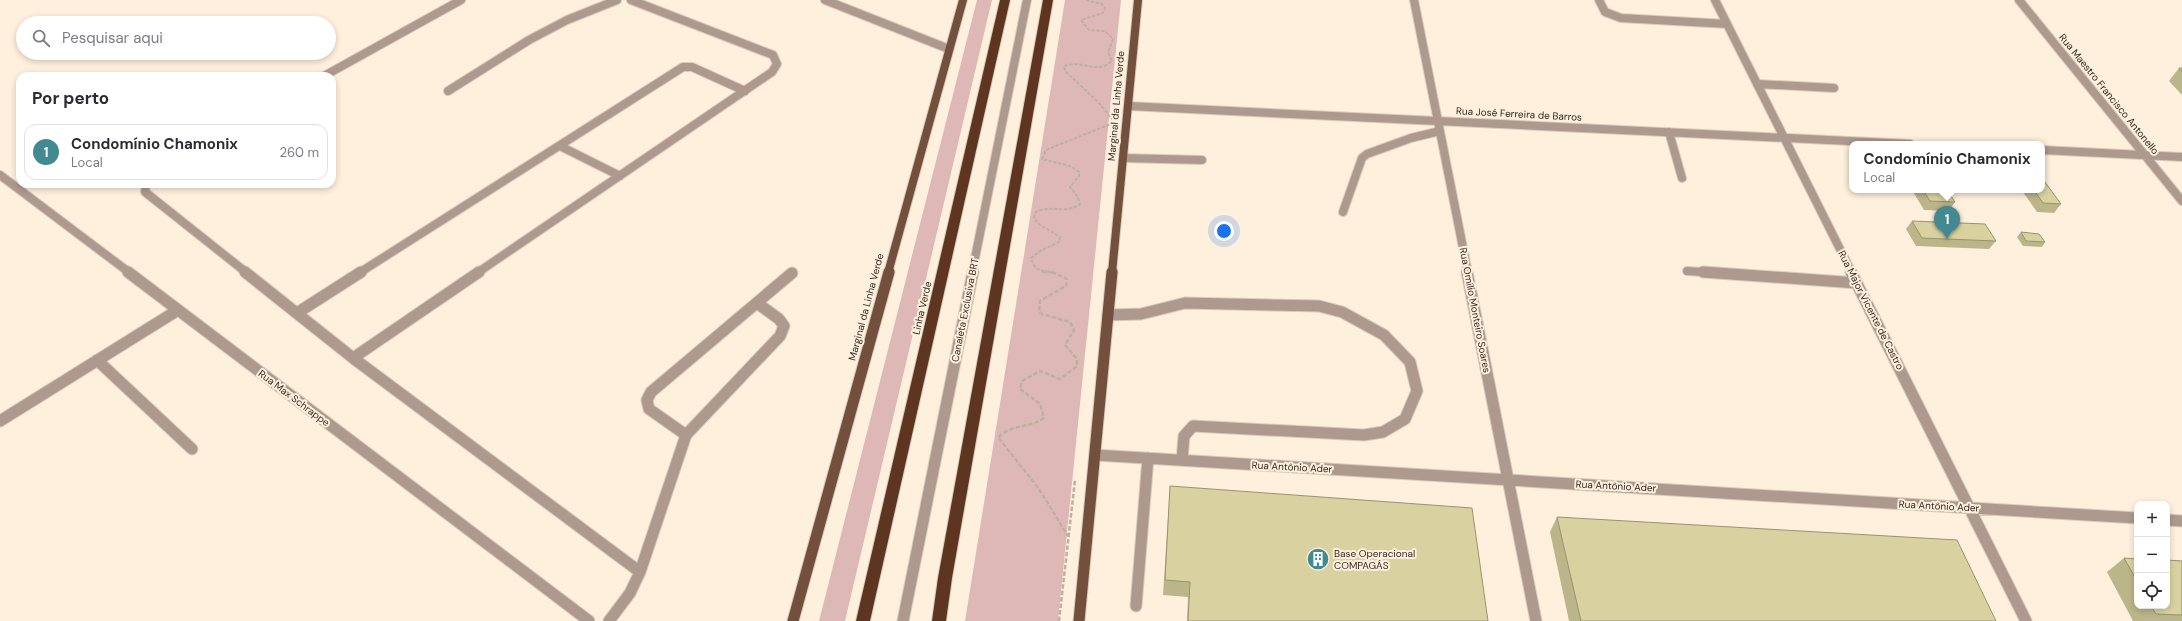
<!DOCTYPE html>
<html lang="pt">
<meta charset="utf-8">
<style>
body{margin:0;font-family:"DM Sans",sans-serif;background:#f2f2f3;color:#2b2b33}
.controls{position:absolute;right:12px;bottom:12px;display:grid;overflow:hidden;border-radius:8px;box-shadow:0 2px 6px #0003}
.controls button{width:36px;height:36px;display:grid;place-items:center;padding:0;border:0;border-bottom:1px solid #e1e1e2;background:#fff;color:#2b2b33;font:20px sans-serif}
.you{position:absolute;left:1224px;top:231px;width:14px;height:14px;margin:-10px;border:3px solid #fff;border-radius:50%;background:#1a73e8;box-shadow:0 0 0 6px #1a73e833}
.badge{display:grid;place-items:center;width:26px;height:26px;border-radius:50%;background:#428992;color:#fff;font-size:13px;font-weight:700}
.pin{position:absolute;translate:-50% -33px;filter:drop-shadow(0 1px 2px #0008)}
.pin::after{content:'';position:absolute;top:21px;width:14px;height:12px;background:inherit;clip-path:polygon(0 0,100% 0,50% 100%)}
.popup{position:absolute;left:1849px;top:141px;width:196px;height:52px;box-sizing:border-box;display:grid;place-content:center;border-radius:8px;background:#fff;filter:drop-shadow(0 1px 3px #0005);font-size:13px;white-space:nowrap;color:#7c7c81}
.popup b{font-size:15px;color:#2b2b33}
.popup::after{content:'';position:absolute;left:50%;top:100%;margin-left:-8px;border:8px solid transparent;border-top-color:#fff}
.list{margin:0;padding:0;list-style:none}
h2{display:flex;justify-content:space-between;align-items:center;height:52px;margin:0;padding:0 16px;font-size:17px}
h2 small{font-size:13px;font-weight:400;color:#7c7c81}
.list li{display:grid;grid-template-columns:26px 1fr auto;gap:12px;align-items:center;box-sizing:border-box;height:56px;margin:0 8px 8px;padding:0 8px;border:1px solid #e1e1e2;border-radius:12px}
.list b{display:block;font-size:15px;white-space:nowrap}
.list p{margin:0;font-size:13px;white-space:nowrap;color:#7c7c81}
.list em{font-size:13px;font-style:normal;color:#7c7c81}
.icon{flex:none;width:22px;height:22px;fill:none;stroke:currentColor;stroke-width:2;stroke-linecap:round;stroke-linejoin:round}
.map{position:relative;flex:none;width:2182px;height:621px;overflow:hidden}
.search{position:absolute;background:#fff;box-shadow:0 2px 6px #0003;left:16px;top:16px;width:320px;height:44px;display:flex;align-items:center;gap:10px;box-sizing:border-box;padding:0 14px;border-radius:22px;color:#7c7c81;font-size:15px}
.panel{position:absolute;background:#fff;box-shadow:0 2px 6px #0003;left:16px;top:72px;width:320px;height:116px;border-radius:12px}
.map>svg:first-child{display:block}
.green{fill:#deb8b6}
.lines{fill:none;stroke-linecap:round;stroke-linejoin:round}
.minor-far1-casing{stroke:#daccbb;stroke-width:10}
.minor-casing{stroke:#daccbb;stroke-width:13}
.major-far1-casing{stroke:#daccbb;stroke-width:10}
.major-casing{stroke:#daccbb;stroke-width:13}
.highway-casing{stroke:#daccbb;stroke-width:2}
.path-far1{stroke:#bcb0a0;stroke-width:2;stroke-dasharray:3.5 1.5;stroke-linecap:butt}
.path{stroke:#bcb0a0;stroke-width:2.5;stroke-dasharray:4.5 2;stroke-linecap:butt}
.minor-far1{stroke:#ae998e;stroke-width:8}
.minor{stroke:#ae998e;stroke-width:11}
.major-far1{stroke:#734f3d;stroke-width:8}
.major{stroke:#734f3d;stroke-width:11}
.highway{fill:#5d3520;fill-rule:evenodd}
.wall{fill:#bbb58a}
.building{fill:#d9d2a0;stroke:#989370}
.labels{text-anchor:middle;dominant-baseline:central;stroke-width:4;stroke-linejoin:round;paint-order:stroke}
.street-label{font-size:10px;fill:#302920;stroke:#fff0dd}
.poi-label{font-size:10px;fill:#302920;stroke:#fff0dd;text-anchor:start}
</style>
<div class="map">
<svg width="2182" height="621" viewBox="0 0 2182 621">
<rect width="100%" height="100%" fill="#fff0dd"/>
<path class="green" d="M977,0H992L845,621H819Z
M1065,0H1121L1058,621H965Z"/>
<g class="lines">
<g class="minor-far1-casing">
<path id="minor-far1" d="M825,0L949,49
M1414,0L1468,273
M1599,0L1605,12L1621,18L1727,24
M1715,0L1852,273
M2019,0L2182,201
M324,76L461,0
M1757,84L1834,88
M448,91L529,40L567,20L617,0
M1128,106L1910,144
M1669,132L1682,178
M560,146L620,176
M2042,150L2182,157
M1123,158L1202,160
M0,175L130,273
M146,184L145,192L247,273
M1343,212L1362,158L1367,154L1411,138L1440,131
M1687,271L1717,273
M359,273L683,67H692L745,91
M477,273L772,72L777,64L773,55L631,0
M972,273L1027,0"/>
</g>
<g class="minor-casing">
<path id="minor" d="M128,272L589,621
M245,272L353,358L640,572
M1467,272L1536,621
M1703,272L1857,283
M1851,272L2026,621
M297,313L361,272
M1108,315L1141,314L1185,303L1319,306L1342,312L1384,335L1410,362L1417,391L1405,419L1383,432L1364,435L1193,426L1184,436L1182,460
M353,358L479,272
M97,360L192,449
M0,421L178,310
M686,435L649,409L647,400L651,392L792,273
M1095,455L2137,518
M2167,520L2182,521
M1136,606L1148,458
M609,621L630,593L640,572L686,435L780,336L784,326L779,319L757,303
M903,621L973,272"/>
</g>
<g class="major-far1-casing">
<path id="major-far1" d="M888,273L963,0
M1112,273L1138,0"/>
</g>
<g class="major-casing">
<path id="major" d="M793,621L889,272
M1079,621L1112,272"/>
</g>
<g class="highway-casing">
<path id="highway" d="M1000,0H1010L870,621H856Z
M1043,0H1053L952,578L946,621H932L938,578Z"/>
</g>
<path class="path-far1" d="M1086,0L1102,4L1105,8L1103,13L1081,20L1089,30L1105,31L1113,39L1108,52L1112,61C1109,63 1104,67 1100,67C1087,68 1078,61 1064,66L1065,71L1099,103L1112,119
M1054,273C1043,269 1036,275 1031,258L1040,251L1059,242L1060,237L1039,224L1034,218L1036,212C1051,204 1066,215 1080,204L1078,197L1070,187L1079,176V172L1070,166L1042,159L1046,150L1113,123"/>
<path class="path" d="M1042,272H1051
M1052,272L1067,279L1066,286L1040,301L1039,311L1042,314L1070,322L1074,330L1065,345L1077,359V366L1060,379L1040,371L1022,381L1020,389L1040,404L1044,418C1027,429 1015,423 998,437L1039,489L1068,536
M1059,621L1075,480"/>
<use href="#minor-far1" class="minor-far1"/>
<use href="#minor" class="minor"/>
<use href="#major-far1" class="major-far1"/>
<use href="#major" class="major"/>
<use href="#highway" class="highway"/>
</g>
<path class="wall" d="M2179,68H2182V95L2169,81Z
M1912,190H1947L1955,202L1949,211L1924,210Z
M2000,190H2042L2061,204L2054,213L2037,212L2023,192H2002Z
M1912,221L1996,241L1989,249L1916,246L1906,229Z
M2021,232L2045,242L2042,247L2023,246L2017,237Z
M1170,486L1488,621H1187L1188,597L1163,595Z
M1557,517L1996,621H1569L1550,532Z
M2124,558L2137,559V606H2167L2182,561V621H2133L2107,572Z"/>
<path class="building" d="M2179,68H2182V72Z
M2042,178L2061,204L2043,203L2034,190H2042Z
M1923,190H1947L1955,202L1930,201Z
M1912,221L1985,224L1996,241L1922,238Z
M2021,232L2039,234L2045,242L2026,241Z
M1170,486L1472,508L1488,621H1188L1190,582L1165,580Z
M1557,517L1957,540L1996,621H1581Z
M2124,558L2137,559V581Z
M2167,560L2182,561V615L2156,614L2151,606H2167Z"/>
<defs>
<g id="building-disc" transform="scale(1.15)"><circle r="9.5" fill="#428992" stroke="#fff0dd"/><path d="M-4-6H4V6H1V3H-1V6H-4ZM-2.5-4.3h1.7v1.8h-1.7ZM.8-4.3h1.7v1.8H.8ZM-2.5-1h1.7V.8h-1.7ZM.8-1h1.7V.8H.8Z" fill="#fff"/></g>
</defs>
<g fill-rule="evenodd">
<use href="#building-disc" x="1318" y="559"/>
</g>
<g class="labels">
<g class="street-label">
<text transform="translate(2109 94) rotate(51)">Rua Maestro Francisco Antonello</text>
<text transform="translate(1116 106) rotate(-85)">Marginal da Linha Verde</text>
<text transform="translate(1519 114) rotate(3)">Rua José Ferreira de Barros</text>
<text transform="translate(866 307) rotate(-75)">Marginal da Linha Verde</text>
<text transform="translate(922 308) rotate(-77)">Linha Verde</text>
<text transform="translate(965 310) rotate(-79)">Canaleta Exclusiva BRT</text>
<text transform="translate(1475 310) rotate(79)">Rua Omílio Monteiro Soares</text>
<text transform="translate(1871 310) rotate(63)">Rua Major Vicente de Castro</text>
<text transform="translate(294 398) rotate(37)">Rua Max Schrappe</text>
<text transform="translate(1292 467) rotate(3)">Rua Antônio Ader</text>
<text transform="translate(1616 486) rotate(3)">Rua Antônio Ader</text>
<text transform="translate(1939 506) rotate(3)">Rua Antônio Ader</text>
</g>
<g class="poi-label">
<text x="1334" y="553">Base Operacional<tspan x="1334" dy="12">COMPAGÁS</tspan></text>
</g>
</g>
</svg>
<div class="controls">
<button>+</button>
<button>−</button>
<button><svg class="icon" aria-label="locate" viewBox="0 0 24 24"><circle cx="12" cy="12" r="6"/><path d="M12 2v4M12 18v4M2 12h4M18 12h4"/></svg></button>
</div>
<div class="you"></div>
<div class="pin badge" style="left:1947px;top:239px">1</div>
<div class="popup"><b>Condomínio Chamonix</b>Local</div>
<div class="search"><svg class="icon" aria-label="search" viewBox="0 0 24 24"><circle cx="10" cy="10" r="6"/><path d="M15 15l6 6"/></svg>Pesquisar aqui</div>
<section class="panel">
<h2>Por perto<small></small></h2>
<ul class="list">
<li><span class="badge">1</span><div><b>Condomínio Chamonix</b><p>Local</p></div><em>260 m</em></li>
</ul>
</section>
</div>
